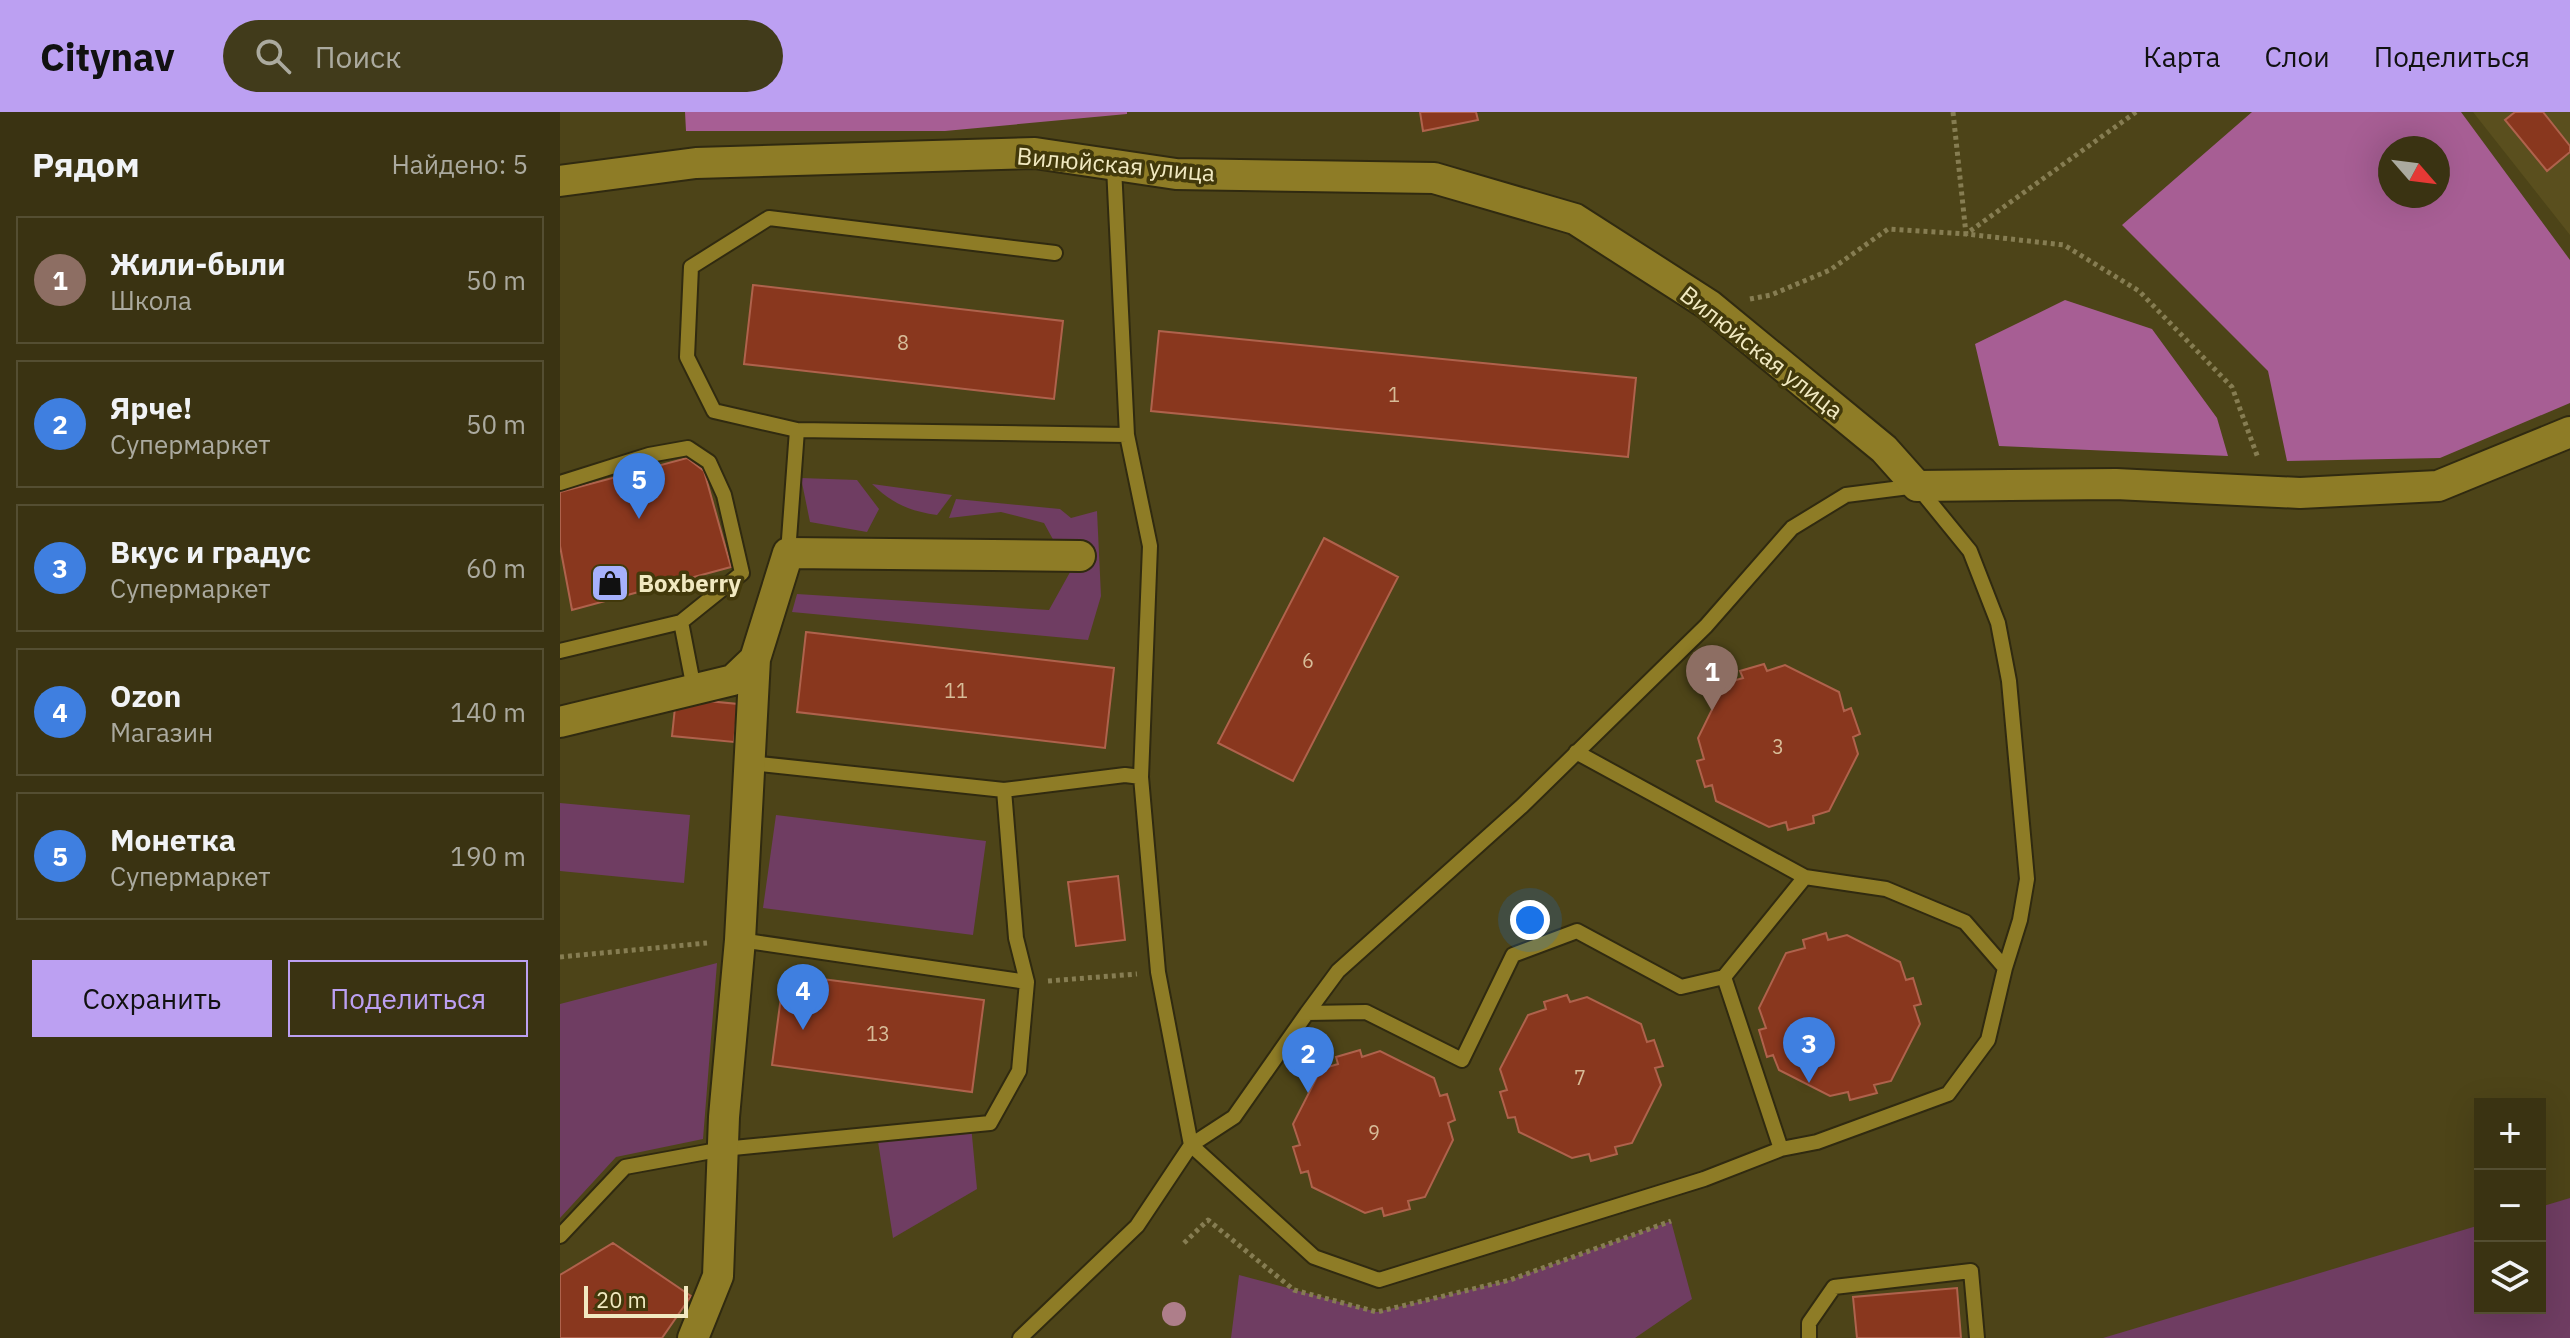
<!DOCTYPE html>
<html lang="ru">
<meta charset="utf-8">
<style>
body{margin:0;font-family:"IBM Plex Sans",sans-serif;background:#413b1b;color:#f1f3f6}
.controls{position:absolute;right:24px;bottom:24px;display:grid;overflow:hidden;border-radius:0px;box-shadow:0 8px 32px #0002}
.controls button{width:72px;height:72px;display:grid;place-items:center;padding:0;border:0;border-bottom:2px solid #544e32;background:#3a3312;color:#f1f3f6;font:40px sans-serif}
.compass{position:absolute;left:1818px;top:24px;width:72px;height:72px;border-radius:50%;background:#3a3312;box-shadow:0 8px 32px #0002;rotate:118deg}
.scale{position:absolute;left:24px;bottom:20px;width:104px;box-sizing:border-box;padding-left:8px;border:4px solid #f1e9c1;border-top:0;font-size:22px;line-height:28px;white-space:nowrap;color:#f1e9c1;-webkit-text-stroke:6px #42390b;paint-order:stroke}
.you{position:absolute;left:970px;top:808px;width:28px;height:28px;margin:-20px;border:6px solid #fff;border-radius:50%;background:#1a73e8;box-shadow:0 0 0 12px #1a73e833}
.badge{display:grid;place-items:center;width:52px;height:52px;border-radius:50%;background:#bca0f2;color:#fff;font-size:26px;font-weight:700}
.pin{position:absolute;translate:-50% -66px;filter:drop-shadow(0 2px 4px #0008)}
.pin::after{content:'';position:absolute;top:42px;width:28px;height:24px;background:inherit;clip-path:polygon(0 0,100% 0,50% 100%)}
.list{margin:0;padding:0;list-style:none}
h2{display:flex;justify-content:space-between;align-items:center;height:104px;margin:0;padding:0 32px;font-size:34px}
h2 small{font-size:26px;font-weight:400;color:#abaa9f}
.list li{display:grid;grid-template-columns:52px 1fr auto;gap:24px;align-items:center;box-sizing:border-box;height:128px;margin:0 16px 16px;padding:0 16px;border:2px solid #544e32;border-radius:0px}
.list b{display:block;font-size:30px;white-space:nowrap}
.list p{margin:0;font-size:26px;white-space:nowrap;color:#abaa9f}
.list em{font-size:26px;font-style:normal;color:#abaa9f}
.actions{display:flex;gap:16px;padding:24px 32px}
.actions a{flex:1;padding:18px 0;border:2px solid #bca0f2;border-radius:0px;text-align:center;font-size:28px;color:#bca0f2}
.actions .main{background:#bca0f2;color:#111}
.icon{flex:none;width:44px;height:44px;fill:none;stroke:currentColor;stroke-width:2;stroke-linecap:round;stroke-linejoin:round}
.map{position:relative;flex:none;width:2010px;height:1226px;overflow:hidden}
header{display:flex;align-items:center;gap:48px;box-sizing:border-box;height:112px;padding:0 40px;background:#bca0f2;color:#111}
header strong{font-size:38px}
nav{display:flex;gap:44px;margin-inline-start:auto;font-size:28px}
.search{width:560px;height:72px;background:#413b1b;display:flex;align-items:center;gap:20px;box-sizing:border-box;padding:0 28px;border-radius:44px;color:#abaa9f;font-size:30px}
main{display:flex}
aside{flex:1;background:#3a3312}
.map>svg:first-child{display:block}
.built{fill:#5a4f1e}
.green{fill:#6f3d62}
.forest{fill:#a75e94;fill-rule:evenodd}
.building{fill:#89371e;stroke:#af624c;stroke-width:2}
.lines{fill:none;stroke-linecap:round;stroke-linejoin:round}
.lane-casing{stroke:#302a10;stroke-width:18}
.street-casing{stroke:#302a10;stroke-width:34}
.path{stroke:#867d52;stroke-width:5;stroke-dasharray:4 4;stroke-linecap:butt}
.lane{stroke:#8e7c26;stroke-width:14}
.street{stroke:#8e7c26;stroke-width:30}
.tree{fill:#ae7e8a}
.labels{text-anchor:middle;dominant-baseline:central;stroke-width:7;stroke-linejoin:round;paint-order:stroke}
.number-label{font-size:20px;fill:#d7bc98}
.street-label{font-size:24px;fill:#f1e9c1;stroke:#42390b}
.poi-label{font-size:24px;font-weight:bold;fill:#f1e9c1;stroke:#42390b;text-anchor:start}
</style>
<header>
<strong>Citynav</strong>
<div class="search"><svg class="icon" aria-label="search" viewBox="0 0 24 24"><circle cx="10" cy="10" r="6"/><path d="M15 15l6 6"/></svg>Поиск</div>
<nav><a>Карта</a><a>Слои</a><a>Поделиться</a></nav>
</header>
<main>
<aside>
<h2>Рядом<small>Найдено: 5</small></h2>
<ul class="list">
<li><span class="badge" style="background:#8d6e63">1</span><div><b>Жили-были</b><p>Школа</p></div><em>50 m</em></li>
<li><span class="badge" style="background:#3f7fe0">2</span><div><b>Ярче!</b><p>Супермаркет</p></div><em>50 m</em></li>
<li><span class="badge" style="background:#3f7fe0">3</span><div><b>Вкус и градус</b><p>Супермаркет</p></div><em>60 m</em></li>
<li><span class="badge" style="background:#3f7fe0">4</span><div><b>Ozon</b><p>Магазин</p></div><em>140 m</em></li>
<li><span class="badge" style="background:#3f7fe0">5</span><div><b>Монетка</b><p>Супермаркет</p></div><em>190 m</em></li>
</ul>
<div class="actions"><a class="main">Сохранить</a><a>Поделиться</a></div>
</aside>
<div class="map">
<svg width="2010" height="1226" viewBox="0 0 2010 1226">
<rect width="100%" height="100%" fill="#4d4418"/>
<path class="built" d="M1913,0H2010V123Z"/>
<path class="green" d="M241,366L297,368L319,397L307,420L250,410Z
M312,372L392,383L377,403C349,399 333,392 312,372Z
M396,387L500,397L511,406L537,399L541,484L528,528L232,500L237,482L489,498L519,444H502L484,411L441,400L389,406Z
M0,691L130,703L124,771L0,759Z
M216,703L426,729L413,823L203,796Z
M157,851L143,1027L56,1045L0,1106V892Z
M411,1013L417,1077L333,1126L317,1023Z
M2010,1086V1226H1543L1920,1113V1196H1980V1095Z
M1111,1109L1132,1187L1075,1226H671L679,1163L817,1200L950,1168Z"/>
<path class="forest" d="M125,0H567V2L385,19H126Z
M1692,0H1901L2010,148V291L1880,346L1727,349L1708,259L1562,113ZM1878,36V84H1830V36Z
M1505,188L1592,217L1657,306L1668,344L1439,334L1415,232Z"/>
<path class="building" d="M860,0H916L918,8L863,19Z
M1955,0H1983L2010,34V40L1987,59L1945,8Z
M193,173L503,209L494,287L184,252Z
M599,219L1076,266L1068,345L591,299Z
M127,346L144,359L171,455L12,498L0,434V380Z
M764,426L838,465L733,669L658,631Z
M246,520L554,556L545,636L237,600Z
M1204,552L1207,559L1225,553L1279,580L1284,599L1291,596L1300,622L1293,625L1298,642L1269,699L1253,704L1254,711L1228,718L1226,710L1209,715L1156,689L1152,673L1145,675L1137,649L1144,647L1138,626L1165,571L1183,566L1180,559Z
M116,586L178,592L174,630L112,624Z
M558,764L565,828L516,834L508,770Z
M1266,821L1268,828L1287,823L1340,850L1346,868L1353,866L1361,892L1354,894L1360,912L1331,969L1314,973L1317,981L1290,988L1288,980L1270,984L1219,958L1213,943L1207,945L1199,918L1206,916L1199,896L1226,841L1245,836L1243,828Z
M224,862L424,888L412,980L212,953Z
M1007,883L1010,890L1027,885L1081,912L1087,930L1094,928L1103,954L1095,956L1101,973L1072,1031L1055,1035L1057,1042L1031,1049L1029,1042L1012,1046L959,1020L955,1005L948,1006L940,980L947,978L940,957L968,903L986,897L984,890Z
M800,938L802,945L820,939L874,966L880,984L887,982L895,1008L888,1011L893,1028L865,1085L848,1089L850,1097L824,1104L822,1096L805,1101L752,1075L748,1059L741,1061L733,1035L740,1033L733,1012L761,957L778,952L776,945Z
M53,1131L131,1184L102,1226H0V1163Z
M1397,1176L1401,1226H1297L1293,1185Z"/>
<g class="lines">
<g class="lane-casing">
<path id="lane" d="M554,55L567,323
M237,318L154,299L127,245L131,155L209,106L495,141
M0,371L89,343L128,336L149,350L164,383L182,461L121,510
M228,441L237,318L567,323L590,434L581,665L598,860L631,1033L674,1005L747,901L806,900L902,948L953,843L1017,819L1121,875L1164,865L1245,765L1326,777L1405,810L1445,856L1428,928L1388,982L1257,1030L1221,1037L1144,1067L819,1168L754,1145L631,1033L577,1114L460,1226
M0,539L121,510L134,577
M1016,640L1245,765
M444,678L565,663L581,665
M180,828L467,870L456,826L444,678L191,651
M1164,865L1221,1037
M747,901L778,859L962,694L1146,514L1232,416L1286,383L1357,374L1410,439L1438,511L1449,569L1467,767L1460,808L1445,856
M0,1124L65,1055L163,1037L430,1011L459,959L467,870
M1249,1226V1211L1274,1175L1411,1159L1417,1226"/>
</g>
<g class="street-casing">
<path id="street" d="M0,69L136,51L475,41L616,62L874,66L1015,107L1149,193L1324,337L1357,374L1556,372L1740,381L1878,374L2010,320
M0,610L173,568L195,547L228,441L520,444
M133,1226L158,1164L164,1005L180,828L195,547"/>
</g>
<path class="path" d="M1393,0L1406,122L1504,133L1579,179L1672,275L1698,346
M1190,187L1211,183L1270,158L1328,117L1406,122L1576,0
M0,845L147,831
M488,869L577,862
M624,1131L648,1108L734,1178L817,1200L950,1168L1111,1109"/>
<use href="#lane" class="lane"/>
<use href="#street" class="street"/>
</g>
<circle class="tree" cx="614" cy="1202" r="12"/>
<defs>
<g id="shop-square" transform="scale(2)"><rect x="-9" y="-9" width="18" height="18" rx="4" fill="#a6b1fc" stroke="#42390b"/><path d="M-5-2.5h2.3a2.7 3.5 0 0 1 5.4 0H5L5.5 6h-11ZM-1.5-2.5h3a1.5 2.3 0 0 0-3 0Z" fill="#111"/></g>
</defs>
<g fill-rule="evenodd">
<use href="#shop-square" x="50" y="471"/>
</g>
<g class="labels">
<g class="number-label">
<text x="343" y="230">8</text>
<text x="834" y="282">1</text>
<text x="748" y="548">6</text>
<text x="396" y="578">11</text>
<text x="1218" y="634">3</text>
<text x="318" y="921">13</text>
<text x="1020" y="965">7</text>
<text x="814" y="1020">9</text>
</g>
<g class="street-label">
<text transform="translate(556 52) rotate(5)">Вилюйская улица</text>
<text transform="translate(1202 240) rotate(38)">Вилюйская улица</text>
</g>
<g class="poi-label">
<text x="78" y="471">Boxberry</text>
</g>
</g>
</svg>
<div class="controls">
<button>+</button>
<button>−</button>
<button><svg class="icon" aria-label="layers" viewBox="0 0 24 24"><path d="M12 4l9 5-9 5-9-5zM3 14l9 5 9-5"/></svg></button>
</div>
<svg class="compass" viewBox="-18 -18 36 36"><path d="M0-13l5 13h-10z" fill="#e53935"/><path d="M0 13l5-13h-10z" fill="#abaa9f"/></svg>
<div class="scale">20 m</div>
<div class="you"></div>
<div class="pin badge" style="left:1152px;top:599px;background:#8d6e63">1</div>
<div class="pin badge" style="left:748px;top:981px;background:#3f7fe0">2</div>
<div class="pin badge" style="left:1249px;top:971px;background:#3f7fe0">3</div>
<div class="pin badge" style="left:243px;top:918px;background:#3f7fe0">4</div>
<div class="pin badge" style="left:79px;top:407px;background:#3f7fe0">5</div>
</div>
</main>
